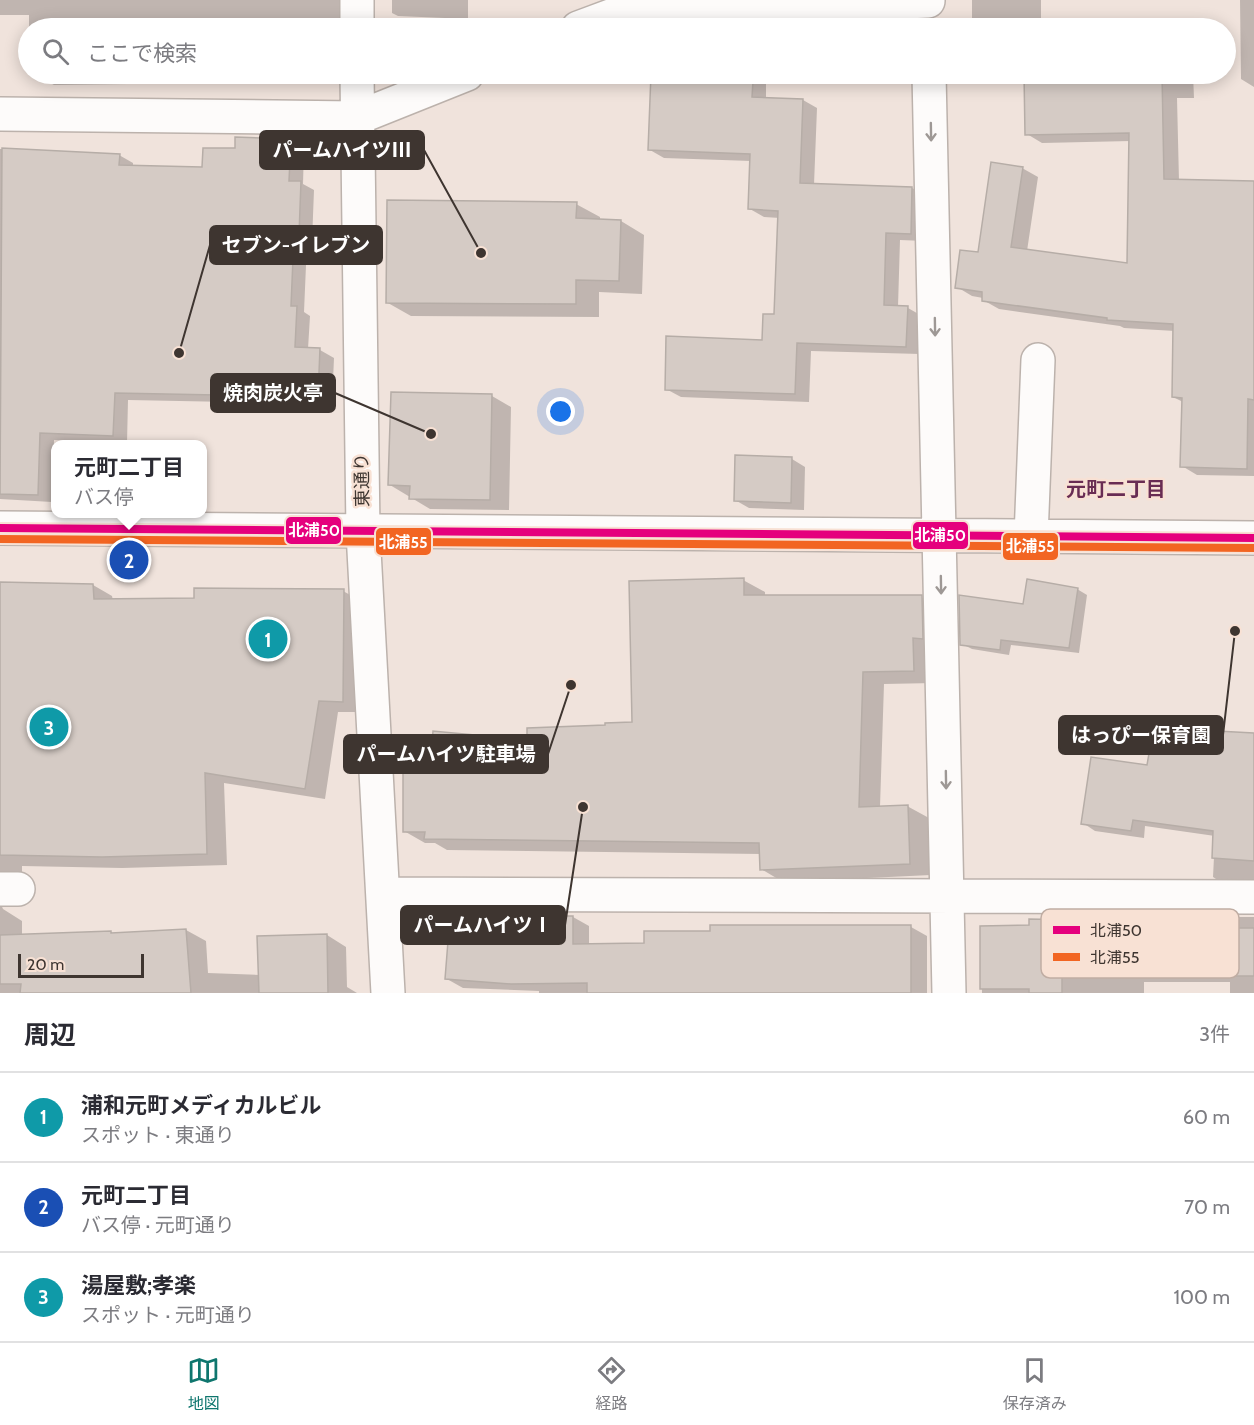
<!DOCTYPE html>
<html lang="ja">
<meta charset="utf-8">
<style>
body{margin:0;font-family:Cabin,"Noto Sans JP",sans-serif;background:#f2f2f3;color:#2b2b33}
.scale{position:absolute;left:18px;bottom:15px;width:126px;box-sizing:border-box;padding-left:6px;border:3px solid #3e3530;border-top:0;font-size:16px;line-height:21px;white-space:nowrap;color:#3e3530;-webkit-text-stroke:4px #f8e1d4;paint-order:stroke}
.you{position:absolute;left:561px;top:412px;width:21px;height:21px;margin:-15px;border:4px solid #fff;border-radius:50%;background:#1a73e8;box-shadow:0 0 0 9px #1a73e833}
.badge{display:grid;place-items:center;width:39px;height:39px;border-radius:50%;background:#0f766e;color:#fff;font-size:20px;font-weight:700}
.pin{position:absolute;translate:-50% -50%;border:3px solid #fff;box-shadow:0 2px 6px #0006}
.popup{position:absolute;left:51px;top:440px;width:156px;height:78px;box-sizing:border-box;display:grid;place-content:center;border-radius:12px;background:#fff;filter:drop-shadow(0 2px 4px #0005);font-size:20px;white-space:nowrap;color:#7c7c81}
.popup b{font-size:22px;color:#2b2b33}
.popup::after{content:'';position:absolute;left:50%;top:100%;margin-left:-12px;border:12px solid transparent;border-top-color:#fff}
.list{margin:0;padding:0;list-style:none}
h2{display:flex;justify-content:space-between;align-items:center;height:78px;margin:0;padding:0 24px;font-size:26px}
h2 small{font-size:20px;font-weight:400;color:#7c7c81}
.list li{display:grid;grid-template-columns:39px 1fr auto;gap:18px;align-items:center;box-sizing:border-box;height:90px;padding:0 24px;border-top:2px solid #e1e1e2}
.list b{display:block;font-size:22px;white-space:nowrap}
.list p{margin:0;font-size:20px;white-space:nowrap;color:#7c7c81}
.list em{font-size:20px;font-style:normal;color:#7c7c81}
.icon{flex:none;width:33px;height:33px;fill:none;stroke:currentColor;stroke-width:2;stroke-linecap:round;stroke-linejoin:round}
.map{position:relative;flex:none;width:1254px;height:993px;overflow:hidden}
.search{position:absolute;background:#fff;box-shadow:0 3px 15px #0003;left:18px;right:18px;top:18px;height:66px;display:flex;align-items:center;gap:15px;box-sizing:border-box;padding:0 21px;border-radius:33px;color:#7c7c81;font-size:22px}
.sheet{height:348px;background:#fff}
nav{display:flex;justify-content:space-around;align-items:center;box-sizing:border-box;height:84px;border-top:2px solid #e1e1e2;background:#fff;font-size:16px;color:#7c7c81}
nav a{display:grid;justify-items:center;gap:3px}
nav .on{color:#0f766e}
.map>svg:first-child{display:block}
.shadow{fill:#0003}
.building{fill:#d5cbc5;stroke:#b6ada7;stroke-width:1.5}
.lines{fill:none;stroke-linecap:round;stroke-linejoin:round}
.minor-casing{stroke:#bcb2ac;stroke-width:36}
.minor{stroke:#fdfbfa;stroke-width:33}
.bus-1-casing{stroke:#f8e1d4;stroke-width:12}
.bus-2-casing{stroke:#f8e1d4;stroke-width:12}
.bus-1{stroke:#e5007d;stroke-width:8}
.bus-2{stroke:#f26522;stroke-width:8}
.oneway{stroke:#9e9895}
.labels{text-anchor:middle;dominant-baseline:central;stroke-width:5;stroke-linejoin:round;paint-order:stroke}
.street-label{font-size:18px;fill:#3e3530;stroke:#f8e1d4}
.neighbourhood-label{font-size:20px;font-weight:bold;fill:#692c53;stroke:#f8e1d4}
.key{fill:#f8e1d4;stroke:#c0ada3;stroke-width:1.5}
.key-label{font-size:16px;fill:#3e3530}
.leader{fill:none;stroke:#3e3530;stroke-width:2}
.callout-dot{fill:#3e3530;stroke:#f8e1d4;stroke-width:2}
.callout{fill:#3e3530;stroke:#3e3530;stroke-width:2}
.callout-label{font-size:20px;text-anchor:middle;font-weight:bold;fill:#fff}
.line-badge{stroke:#f8e1d4;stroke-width:2}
.badge-label{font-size:16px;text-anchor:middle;font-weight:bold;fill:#fff}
</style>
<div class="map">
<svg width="1254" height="993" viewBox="0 0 1254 993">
<rect width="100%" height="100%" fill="#f0e3dc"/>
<path class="shadow" d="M0,0H339L340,28H29V15H0Z
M392,0H468V19L398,16L392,13Z
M972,0H1041V28H972Z
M1240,0H1254V87L1241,79Z
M34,74H268V82L54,85Z
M652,74H766V99L803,100L817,108L814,185L912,188L926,196L925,241L900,240L898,307L908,308L922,316L920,354L811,351L809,402L681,397L666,389L764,341L775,315L780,218L764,217L750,209L751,161L664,158L650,150Z
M1026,74H1193L1194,98H1177L1179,181L1254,183V476L1197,475L1182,466L1183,402L1173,397L1175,331L1124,328L1120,326L999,309L983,300V298L972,296L957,287L979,254L1022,168L1038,177L1027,251L1129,265L1131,141L1042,143L1027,134Z
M290,141L304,149L303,184L314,190L312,242H307L304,312L310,316L308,349L320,350L334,358L332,404L128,400L127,443L54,440L52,502L0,499V149L119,155L133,163V167L203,169L236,150Z
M576,204L600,217V220L621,221L644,235L642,294L599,292V317L411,316L388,303Z
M492,396L511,407L509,510L430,509L390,485Z
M792,459L805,467L804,510L749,508L735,500Z
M743,580L765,592V596L921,597L943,609L935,683L884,684L880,807L907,806L929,818L931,875L783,882L761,869V854L447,850L435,843H425L404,831L431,772L529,742L634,723Z
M0,584L93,585L112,596L113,601L195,599L343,591L363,602L362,712H338L325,799L224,783L227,865L122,868L22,866V881L0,902L3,909L22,921V935L110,932L115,934L186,930L206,941L208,973L260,975L327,935L346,947L347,987L357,993H0Z
M1077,589L1087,595L1079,653L1011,645L1009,655L972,649L962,644L1025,606Z
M1254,734V885H1225L1213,877L1215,836L1145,826L1144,838L1095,831L1083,823L1149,767Z
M573,917L589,926V945H645L712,933V926L911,927L927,936V993H539V991L463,988L447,979L513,922Z
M1211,917H1254V993H1230V982H1144V993H982L981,927L1172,923L1211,920Z"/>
<path class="building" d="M651,74H691V79L753,81L752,97L803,99L800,183L912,187L911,234L886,233L884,305L908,306L906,347L797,343L795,394L665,390L666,336L762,340L763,314H774L778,211L748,209L750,154L648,150Z
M1024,74H1162L1164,179L1254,181V400L1248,399L1247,469L1180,467L1182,398L1172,397L1173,324L1107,320V318L982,301V292L955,288L960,250L978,252L991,162L1023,167L1011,247L1127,263L1129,133L1025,135Z
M235,137L291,139L289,181H301L299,235H294L291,306H297L295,347L320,348L318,397L115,393L113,436L40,433L38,495L0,494L2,148L120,154L119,165L202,167L203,148H235Z
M387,200L577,202L576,218L621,220L619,281L576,280V304L386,303Z
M391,392L492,394L490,500L409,499L410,486L388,485Z
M735,455L792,457L791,503L734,501Z
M744,578V595H922L923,639L913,638L914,671L863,672L859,807L908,805L910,864L760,870L759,843L424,839L425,832H403V771H430L433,731L527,740V728L605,725V723L632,722L629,581Z
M1027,579L1078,588L1069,648L1001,640L1000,650L960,645L959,595L1023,604Z
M0,582L93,584L94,599L194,598V588L344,589L343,702L319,701L305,789L205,773L207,854L102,857L0,855Z
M1217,731L1254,733V861L1212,858L1213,831L1133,820L1131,831L1081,824L1091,757L1147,765L1152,736L1216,745Z
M450,916L511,920V916H573V944L644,943V931H710V925H911V993H587V983L511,984L445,979Z
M1170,918L1220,919V928H1254V976H1170V969H1062V993H1029V989H980V926L1029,925V919L1170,922Z
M186,929L191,993H20L21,984H0V935L111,931V933Z
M327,934L328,993H259L257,936Z"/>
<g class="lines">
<g class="minor-casing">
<path id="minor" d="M357,28V0
M578,28L613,15L928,1
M357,74L363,532L388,993
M929,74L949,993
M0,114L357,118L467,74
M0,528L1254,538
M1031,537L1038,360
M0,889H18
M384,894L1254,897"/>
</g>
<use href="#minor" class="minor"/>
<g class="bus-1-casing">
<path id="bus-1" d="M0,528L1254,538"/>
</g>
<g class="bus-2-casing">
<path id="bus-2" d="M0,539L1254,548"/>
</g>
<use href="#bus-1" class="bus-1"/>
<use href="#bus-2" class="bus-2"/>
</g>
<defs><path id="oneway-shaft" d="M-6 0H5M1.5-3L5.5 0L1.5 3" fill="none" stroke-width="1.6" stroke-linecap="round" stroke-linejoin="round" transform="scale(1.5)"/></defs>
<g class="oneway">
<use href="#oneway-shaft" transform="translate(931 132) rotate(89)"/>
<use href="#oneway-shaft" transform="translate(935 327) rotate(89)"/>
<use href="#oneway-shaft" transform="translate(941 585) rotate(89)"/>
<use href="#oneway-shaft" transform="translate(946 780) rotate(89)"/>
</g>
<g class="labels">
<g class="street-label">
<text transform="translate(362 480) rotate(-91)">東通り</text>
</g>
<g class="neighbourhood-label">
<text x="1116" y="489">元町二丁目</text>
</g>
</g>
<rect x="1041" y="909" width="198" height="69" rx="9" class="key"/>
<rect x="1053" y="926" width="27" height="8" fill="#e5007d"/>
<rect x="1053" y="953" width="27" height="8" fill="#f26522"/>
<g class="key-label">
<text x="1090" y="936">北浦50</text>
<text x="1090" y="963">北浦55</text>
</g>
<path class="leader" d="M481 253L424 150M179 353L210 245M431 434L335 393M1235 631L1223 735M571 685L548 754M583 807L565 925"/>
<g class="callout-dot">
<circle cx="481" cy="253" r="6"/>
<circle cx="179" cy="353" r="6"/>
<circle cx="431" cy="434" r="6"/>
<circle cx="1235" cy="631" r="6"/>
<circle cx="571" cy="685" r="6"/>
<circle cx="583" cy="807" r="6"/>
</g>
<g class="callout">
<rect x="260" y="131" width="164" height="38" rx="6"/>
<rect x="210" y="226" width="172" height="38" rx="6"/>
<rect x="211" y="374" width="124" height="38" rx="6"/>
<rect x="1059" y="716" width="164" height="38" rx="6"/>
<rect x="344" y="735" width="204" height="38" rx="6"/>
<rect x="401" y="906" width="164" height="38" rx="6"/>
</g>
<g class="callout-label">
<text x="342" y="157">パームハイツⅢ</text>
<text x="296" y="252">セブン-イレブン</text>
<text x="273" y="400">焼肉炭火亭</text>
<text x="1141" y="742">はっぴー保育園</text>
<text x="446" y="761">パームハイツ駐車場</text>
<text x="483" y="932">パームハイツⅠ</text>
</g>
<g class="line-badge">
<rect x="285" y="516" width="57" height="29" rx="6" fill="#e5007d"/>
<rect x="912" y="521" width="57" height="29" rx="6" fill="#e5007d"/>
<rect x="375" y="527" width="57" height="29" rx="6" fill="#f26522"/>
<rect x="1002" y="532" width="57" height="29" rx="6" fill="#f26522"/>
</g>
<g class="badge-label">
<text x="314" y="536">北浦50</text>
<text x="940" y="541">北浦50</text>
<text x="403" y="548">北浦55</text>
<text x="1030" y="552">北浦55</text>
</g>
</svg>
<div class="scale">20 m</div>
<div class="you"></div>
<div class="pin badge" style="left:268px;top:639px;background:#0f9aa8">1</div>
<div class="pin badge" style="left:129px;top:560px;background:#1a4fb4">2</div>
<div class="popup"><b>元町二丁目</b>バス停</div>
<div class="pin badge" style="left:49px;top:727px;background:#0f9aa8">3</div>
<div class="search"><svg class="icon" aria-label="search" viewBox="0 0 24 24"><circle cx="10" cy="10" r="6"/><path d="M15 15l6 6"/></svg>ここで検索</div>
</div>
<section class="sheet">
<h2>周辺<small>3件</small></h2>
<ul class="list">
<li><span class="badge" style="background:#0f9aa8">1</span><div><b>浦和元町メディカルビル</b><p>スポット · 東通り</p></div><em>60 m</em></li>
<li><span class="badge" style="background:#1a4fb4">2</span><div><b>元町二丁目</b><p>バス停 · 元町通り</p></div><em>70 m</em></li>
<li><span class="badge" style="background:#0f9aa8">3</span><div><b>湯屋敷;孝楽</b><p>スポット · 元町通り</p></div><em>100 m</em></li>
</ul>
</section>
<nav>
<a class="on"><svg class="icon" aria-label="map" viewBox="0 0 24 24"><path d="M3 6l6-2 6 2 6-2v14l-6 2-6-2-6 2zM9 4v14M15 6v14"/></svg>地図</a>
<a><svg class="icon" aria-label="directions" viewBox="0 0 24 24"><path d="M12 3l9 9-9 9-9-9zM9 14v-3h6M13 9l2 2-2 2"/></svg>経路</a>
<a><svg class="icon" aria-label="saved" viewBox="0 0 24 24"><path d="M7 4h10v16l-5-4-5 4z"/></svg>保存済み</a>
</nav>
